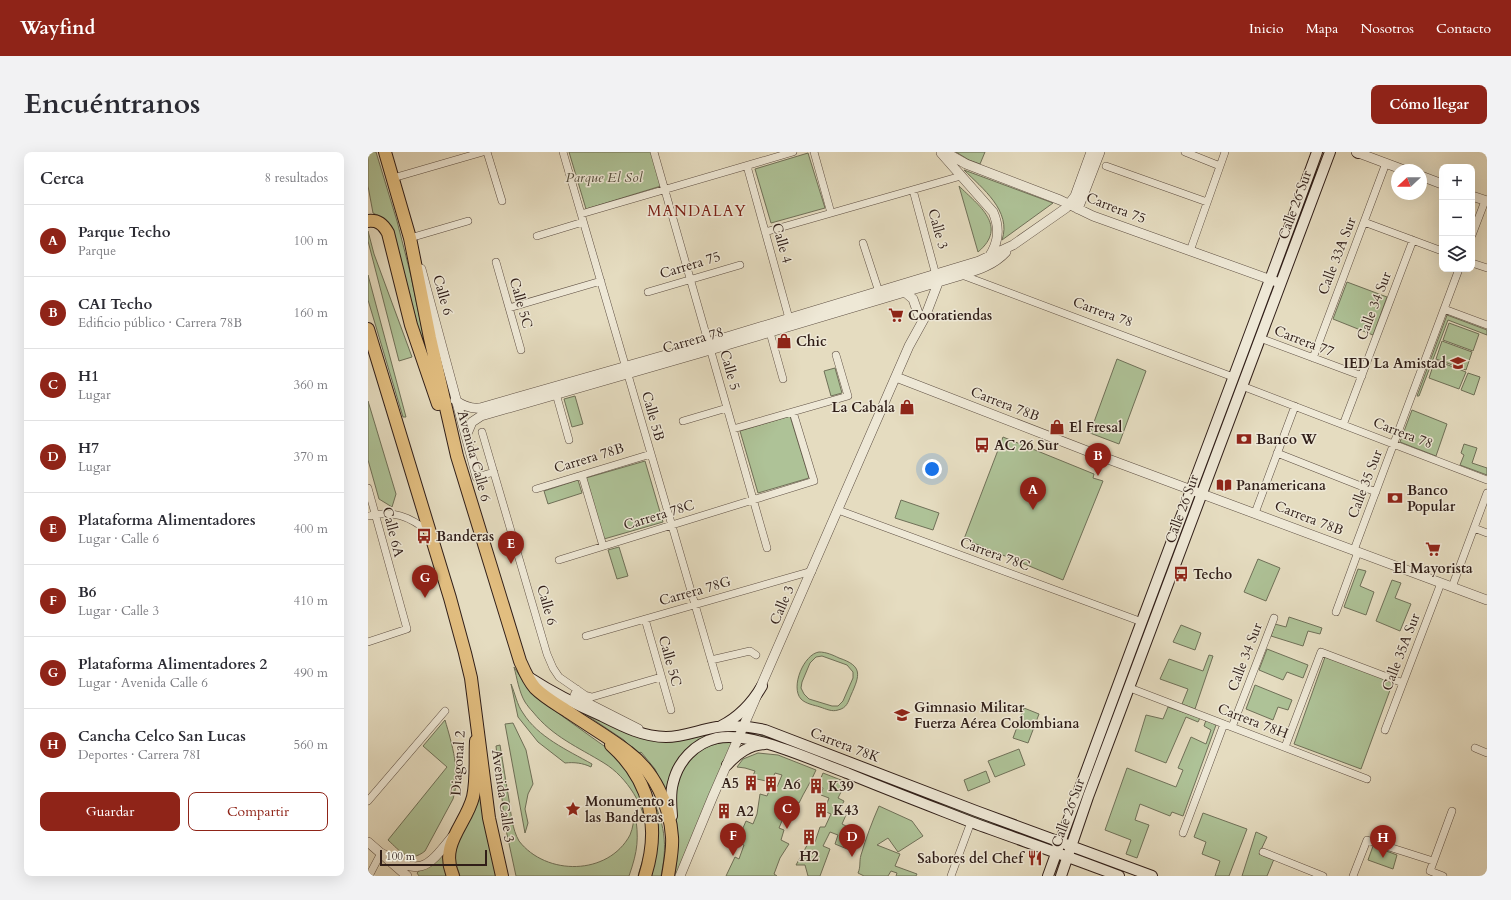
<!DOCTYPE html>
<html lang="es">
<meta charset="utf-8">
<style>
body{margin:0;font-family:Cardo,serif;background:#f2f2f3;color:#2b2b33}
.controls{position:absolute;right:12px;top:12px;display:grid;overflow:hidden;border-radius:8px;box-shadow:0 4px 16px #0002}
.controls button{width:36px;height:36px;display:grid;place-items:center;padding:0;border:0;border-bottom:1px solid #e1e1e2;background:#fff;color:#2b2b33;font:20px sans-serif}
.compass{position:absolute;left:1023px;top:12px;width:36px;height:36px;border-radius:50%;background:#fff;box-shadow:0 4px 16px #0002;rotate:248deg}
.scale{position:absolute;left:12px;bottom:10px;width:107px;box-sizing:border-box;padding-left:4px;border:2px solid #301e18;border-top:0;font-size:11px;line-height:14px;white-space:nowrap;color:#301e18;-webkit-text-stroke:3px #eee8d6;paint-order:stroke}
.you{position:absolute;left:564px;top:317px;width:14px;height:14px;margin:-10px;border:3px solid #fff;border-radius:50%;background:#1a73e8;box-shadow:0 0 0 6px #1a73e833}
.badge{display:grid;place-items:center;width:26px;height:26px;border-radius:50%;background:#8f2418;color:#fff;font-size:13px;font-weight:700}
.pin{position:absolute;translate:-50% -33px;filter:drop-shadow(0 1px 2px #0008)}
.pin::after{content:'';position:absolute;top:21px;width:14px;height:12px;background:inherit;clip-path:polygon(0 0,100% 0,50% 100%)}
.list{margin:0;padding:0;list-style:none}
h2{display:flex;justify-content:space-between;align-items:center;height:52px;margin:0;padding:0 16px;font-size:17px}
h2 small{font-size:13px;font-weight:400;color:#7c7c81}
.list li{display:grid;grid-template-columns:26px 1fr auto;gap:12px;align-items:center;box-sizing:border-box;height:72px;padding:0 16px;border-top:1px solid #e1e1e2}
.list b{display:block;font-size:15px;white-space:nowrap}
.list p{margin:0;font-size:13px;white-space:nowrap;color:#7c7c81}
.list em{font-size:13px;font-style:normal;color:#7c7c81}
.actions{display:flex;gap:8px;padding:12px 16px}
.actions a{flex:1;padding:9px 0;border:1px solid #8f2418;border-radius:8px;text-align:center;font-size:14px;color:#8f2418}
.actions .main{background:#8f2418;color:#fff}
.icon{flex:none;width:22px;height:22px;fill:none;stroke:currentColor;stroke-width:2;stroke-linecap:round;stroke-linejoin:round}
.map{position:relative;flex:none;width:1119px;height:724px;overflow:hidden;border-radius:8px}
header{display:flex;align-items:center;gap:24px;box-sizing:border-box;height:56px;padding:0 20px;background:#8f2418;color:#fff}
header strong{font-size:19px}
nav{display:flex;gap:22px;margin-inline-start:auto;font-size:14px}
.intro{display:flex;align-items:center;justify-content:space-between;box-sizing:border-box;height:96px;padding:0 24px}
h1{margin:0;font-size:28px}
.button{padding:10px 18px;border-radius:8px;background:#8f2418;color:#fff;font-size:14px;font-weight:700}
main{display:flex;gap:24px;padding:0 24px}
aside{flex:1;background:#fff;border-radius:8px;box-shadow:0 4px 16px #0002}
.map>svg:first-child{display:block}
.green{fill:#aec297;stroke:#6f7058;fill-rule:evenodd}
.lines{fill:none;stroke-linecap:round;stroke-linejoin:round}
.minor-casing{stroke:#5d4e42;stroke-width:8}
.tertiary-casing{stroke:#5d4e42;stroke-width:10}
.secondary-casing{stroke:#301e18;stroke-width:12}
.primary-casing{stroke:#301e18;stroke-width:14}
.trunk-casing{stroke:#301e18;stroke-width:14}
.minor{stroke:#eee8d6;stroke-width:7}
.tertiary{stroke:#eee8d6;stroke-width:9}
.secondary{stroke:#eee8d6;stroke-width:10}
.primary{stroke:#e2be80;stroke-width:12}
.trunk{stroke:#e2be80;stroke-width:12}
.labels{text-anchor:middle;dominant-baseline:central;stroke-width:3;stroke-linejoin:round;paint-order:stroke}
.park-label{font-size:14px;font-style:italic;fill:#564f3e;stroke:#eee8d6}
.street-label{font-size:14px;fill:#301e18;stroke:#eee8d6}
.poi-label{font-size:14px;font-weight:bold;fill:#301e18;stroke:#eee8d6;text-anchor:start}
.neighbourhood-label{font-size:15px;letter-spacing:1px;fill:#7a1f14;stroke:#eee8d6}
</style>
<header>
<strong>Wayfind</strong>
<nav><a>Inicio</a><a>Mapa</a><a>Nosotros</a><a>Contacto</a></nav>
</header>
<div class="intro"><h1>Encuéntranos</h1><a class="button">Cómo llegar</a></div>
<main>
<aside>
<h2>Cerca<small>8 resultados</small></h2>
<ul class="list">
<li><span class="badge">A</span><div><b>Parque Techo</b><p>Parque</p></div><em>100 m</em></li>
<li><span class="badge">B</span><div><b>CAI Techo</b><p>Edificio público · Carrera 78B</p></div><em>160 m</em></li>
<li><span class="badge">C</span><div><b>H1</b><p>Lugar</p></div><em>360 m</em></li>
<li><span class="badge">D</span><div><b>H7</b><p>Lugar</p></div><em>370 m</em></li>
<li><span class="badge">E</span><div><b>Plataforma Alimentadores</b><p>Lugar · Calle 6</p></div><em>400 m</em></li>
<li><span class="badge">F</span><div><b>B6</b><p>Lugar · Calle 3</p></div><em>410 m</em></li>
<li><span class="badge">G</span><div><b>Plataforma Alimentadores 2</b><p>Lugar · Avenida Calle 6</p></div><em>490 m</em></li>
<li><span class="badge">H</span><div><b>Cancha Celco San Lucas</b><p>Deportes · Carrera 78I</p></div><em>560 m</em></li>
</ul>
<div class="actions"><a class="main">Guardar</a><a>Compartir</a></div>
</aside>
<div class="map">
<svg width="1119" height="724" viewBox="0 0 1119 724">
<rect width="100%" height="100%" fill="#e5dcc0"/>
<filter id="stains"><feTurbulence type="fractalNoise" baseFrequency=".005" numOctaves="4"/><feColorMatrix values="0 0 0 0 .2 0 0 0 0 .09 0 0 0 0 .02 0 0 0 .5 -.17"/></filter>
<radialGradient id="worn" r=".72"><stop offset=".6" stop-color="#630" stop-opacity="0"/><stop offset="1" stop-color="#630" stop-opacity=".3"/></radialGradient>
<path class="green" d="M0,0H8L29,69L43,124L64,226L20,72L15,66L5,61L0,34Z
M201,0H283L293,34L218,57Z
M588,0H617L612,12L601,8Z
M440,1L457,56L403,71L387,17Z
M596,18L685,51L634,88C644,59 614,36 596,18Z
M591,34C610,53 641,74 610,100Z
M0,79L6,102L44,205L31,209L0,89Z
M0,123L38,265H35L0,148Z
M979,130L1019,145L1005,183L965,167Z
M1079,163L1119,178V183L1080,168L1051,244H1049Z
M1081,171L1111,182L1105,199L1075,188Z
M1074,189L1104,200L1098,218L1068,207Z
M749,207L778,219L751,292L722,281Z
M1067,208L1098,220L1091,237L1061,226Z
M467,216L474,241L463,244L456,219Z
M1100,221L1112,225L1106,243L1093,238Z
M207,244L215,272L204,275L196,247Z
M0,249L28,342L24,355L11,347L0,308Z
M1044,258L1079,272L1068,304L1032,290Z
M422,264L441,326L390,341L372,279Z
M635,285L726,322L725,326L735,329L695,428L596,387Z
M1096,292L1109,296L1104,311L1119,316V323L1092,313L1096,303L1093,301Z
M277,309L295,370L236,387L218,326Z
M210,328L214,341L180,352L176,339Z
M533,348L571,361L565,378L527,366Z
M819,358L824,360L705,679L700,677Z
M251,395L260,424L249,427L240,398Z
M890,407L912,416L898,449L876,440Z
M990,417L998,419L992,434L1006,440L998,463L976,455Z
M1024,428L1033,431L1027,446L1043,452L1032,479L1008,469Z
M921,465L954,476L952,482L940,479L935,494L903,484L907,472L918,475Z
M813,473L833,481L827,498L805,490Z
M899,497L940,513L935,526L919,520L915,528L891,518Z
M451,500C458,500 465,503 471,506C495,514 492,523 483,543C480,550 479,556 470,558C464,560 458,557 452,555C446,553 438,552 433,547C422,535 436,502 451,500ZM454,504L479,513L485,520V526L475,549L470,554H464L441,547L436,542L433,536L434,530L442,511L448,505Z
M841,503L845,504L827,557L814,552L820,537L792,527L801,507L835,519Z
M957,505L1025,530L993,617L926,592Z
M146,515L157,532L169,546L243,599L264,621L274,641L281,676L280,697L273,724H270C274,710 279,697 279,682C278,655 259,625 236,611C210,595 185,585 165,560C162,557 159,553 157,550C151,540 149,526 146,515Z
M143,532C147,541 149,553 155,561C170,585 199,598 224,612L223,615C215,611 206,610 197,611L170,590L150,565Z
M887,533L924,548L920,558L910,555L905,568L878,557Z
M202,552L302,590L321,587L344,581L345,584L326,592L300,645L287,617L273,600L270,602L256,588Z
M800,555L832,566L830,570L818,565L798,611L767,599L778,563L795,567Z
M656,556L671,562L660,591L645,586Z
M77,568C84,592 93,621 85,647L57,699C41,712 32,699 20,688L79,615L55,594Z
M838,568L848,573L815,664L804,660L802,664L772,652L767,668L781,673L769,706L758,702L763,688L737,678L759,616L808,635L815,618L810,616L823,585L838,592L843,578L836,574Z
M145,571L158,598L165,632L160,642L157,657L160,671L157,681L137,572Z
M393,583L677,688L676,692L392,587Z
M367,588L308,724H307C308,713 310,701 310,690C310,679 306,668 306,657C307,611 322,595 367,588Z
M132,593C135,612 138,630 141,648C143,661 144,677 151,689C178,724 240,724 262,683C265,676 266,667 267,660C271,687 270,698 261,724H148L137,673L128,594Z
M651,597L657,613L627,625L620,609Z
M390,601L410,603L448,618C443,630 436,640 431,651L426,649L420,663L416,664L411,676L416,678L413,688L421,692L412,706L406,722L409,724H358L367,705L371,707L376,693L369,690L378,669L385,672L389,662L392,642L399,644L403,634L409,635L414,623L407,621L403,630L384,626L387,619L377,616L369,615L375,607Z
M111,615L128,724H92L86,706V698Z
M618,619L622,630L600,639L596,628Z
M455,621L478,630L470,646L476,649L471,659L478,663L474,672L480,675L477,683L488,689L484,699L467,692L470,683L462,680L455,694L462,697L452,724H440L437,713H428L442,688L447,690L452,675H457L463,662L456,659L461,646L453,643L455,636L450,633Z
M277,632C295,666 301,686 293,724H281Z
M511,654L544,669L555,684L530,700L520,686L509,693L532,702L527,714L549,722L548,724H528L529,721L523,719L520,724H496L490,721C493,714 491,710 493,703C498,686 504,670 511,654Z
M835,661L879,677L861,724H847L852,709L834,702L838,690L826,685Z
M888,680L899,685L891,702L906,707L899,724H874Z
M1005,694L1029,703L1025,717L1000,708Z
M78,695L81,724H51L49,721C53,716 59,717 64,713C70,709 74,702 78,695Z"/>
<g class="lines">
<g class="minor-casing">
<path id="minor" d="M119,0L134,49
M195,0L351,535
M286,0L399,396
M446,0L463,61
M817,0L852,14
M379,14L422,170
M738,14L839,50
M25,26L115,0
M545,38L569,127
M213,62L425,0
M996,70L1074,99
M397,80L593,24
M1104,83L1117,49
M169,84L215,70
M42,86L100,69
M495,91L511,140
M822,99L857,0
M128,110L153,198
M1104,111L1119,116
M594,123L865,225
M280,140L372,113
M141,156L233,129
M1076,157L1119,173
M401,177L415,227
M892,186L994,224
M945,206L1018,11
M874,234L1119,328
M187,238L201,288
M315,269L359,256
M975,273L1045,88
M365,277L480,244L468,203
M114,280L179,502L185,516L191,525L217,543L224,545L293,525
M909,301L1008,340
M214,323L235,394
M109,325L126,320
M0,336L39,477L0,490
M168,337L283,302
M470,358L774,470
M887,361L927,254
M0,364C25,358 41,364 61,380
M1106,376L1119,381
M986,398L1091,117
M191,408L446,329L425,260
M1084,435L1119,341
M968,460L990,400
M277,467L303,558
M218,484L444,419
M343,508L382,499L388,503
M762,536L999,627
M209,537L206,543L271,576
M864,575L906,466
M1017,578L1073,431
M917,595L953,500L1035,531
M1107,596L1119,601
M0,649L77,559
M815,681L856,572
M895,700L955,724
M1,724L13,701
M583,724L603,670
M985,724L999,688L1065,709
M1075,724L1062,719L1084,659"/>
</g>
<g class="tertiary-casing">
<path id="tertiary" d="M577,0L598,12L692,48L725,64L909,130
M988,0L1036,18
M573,1L625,60C632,76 631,90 621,105
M1053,24L1074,32
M1104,44L1119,49
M710,57L732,0
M53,117L109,325
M538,141L545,147L551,164
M528,225L732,304L1119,448
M87,248C95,254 102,257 112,256L329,194L611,109L645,93L698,56L707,44L723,0
M98,284L104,270L113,264L332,201L594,123C610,118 626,113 638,100
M0,690L39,724
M13,701C52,723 57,719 84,685
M312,724L345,644L541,194L557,165L570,131"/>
</g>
<g class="secondary-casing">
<path id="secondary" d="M989,0L990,1
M162,526C185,541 209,553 234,564C254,574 275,585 298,585C315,585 331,578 349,575C365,573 381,574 397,578L608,659L784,724
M353,574C371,565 384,551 394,534
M359,613C370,601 381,593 397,592
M304,664C303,653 302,641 305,631C310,609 327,591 349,586C384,579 446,609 479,621C520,638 562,654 603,670C652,688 702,705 751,724
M680,724C767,482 861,242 949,0
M693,724L720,645L962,0"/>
</g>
<g class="primary-casing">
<path id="primary" d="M243,593C282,628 293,674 277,724
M85,724C71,692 98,673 105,645C109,627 107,607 108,589"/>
</g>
<g class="trunk-casing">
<path id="trunk" d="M17,0L42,86L62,186L89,304L152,509C156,518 160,528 167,536C177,546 190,553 202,561C221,574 242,586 260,600C286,619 302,653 304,685C305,697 302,711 300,724
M0,69C10,68 15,72 20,81L43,173L70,252
M0,177L82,446L97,501L103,526L121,666L134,724"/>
</g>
<use href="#minor" class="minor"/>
<use href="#tertiary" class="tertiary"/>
<use href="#secondary" class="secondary"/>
<use href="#primary" class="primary"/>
<use href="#trunk" class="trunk"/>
</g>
<defs>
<g id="supermarket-bare" transform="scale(1.2)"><path d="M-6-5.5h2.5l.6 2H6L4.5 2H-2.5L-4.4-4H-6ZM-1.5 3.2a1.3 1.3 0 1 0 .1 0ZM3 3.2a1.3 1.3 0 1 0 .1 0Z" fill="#8f2418" stroke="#eee8d6" stroke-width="2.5" paint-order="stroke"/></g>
<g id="shop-bare" transform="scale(1.2)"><path d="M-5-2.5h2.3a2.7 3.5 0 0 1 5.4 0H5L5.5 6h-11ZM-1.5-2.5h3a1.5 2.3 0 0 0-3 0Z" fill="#8f2418" stroke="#eee8d6" stroke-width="2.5" paint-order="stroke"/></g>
<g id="school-bare" transform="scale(1.2)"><path d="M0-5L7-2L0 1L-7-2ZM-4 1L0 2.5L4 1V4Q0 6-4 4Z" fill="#8f2418" stroke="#eee8d6" stroke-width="2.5" paint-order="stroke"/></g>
<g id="bank-bare" transform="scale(1.2)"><path d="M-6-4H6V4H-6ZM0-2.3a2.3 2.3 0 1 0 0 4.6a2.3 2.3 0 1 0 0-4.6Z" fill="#8f2418" stroke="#eee8d6" stroke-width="2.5" paint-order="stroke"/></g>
<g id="bus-bare" transform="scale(1.2)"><path d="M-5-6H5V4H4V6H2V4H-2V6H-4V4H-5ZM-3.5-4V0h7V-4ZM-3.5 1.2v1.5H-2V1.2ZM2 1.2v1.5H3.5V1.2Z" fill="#8f2418" stroke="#eee8d6" stroke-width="2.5" paint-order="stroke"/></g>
<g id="library-bare" transform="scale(1.2)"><path d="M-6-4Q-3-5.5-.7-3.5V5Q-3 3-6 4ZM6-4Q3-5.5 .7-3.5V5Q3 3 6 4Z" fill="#8f2418" stroke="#eee8d6" stroke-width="2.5" paint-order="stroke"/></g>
<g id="building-bare" transform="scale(1.2)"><path d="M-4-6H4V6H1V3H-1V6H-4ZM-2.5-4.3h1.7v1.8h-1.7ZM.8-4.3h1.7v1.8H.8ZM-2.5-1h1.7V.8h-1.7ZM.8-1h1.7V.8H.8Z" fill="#8f2418" stroke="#eee8d6" stroke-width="2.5" paint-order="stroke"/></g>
<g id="sight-bare" transform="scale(1.2)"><path d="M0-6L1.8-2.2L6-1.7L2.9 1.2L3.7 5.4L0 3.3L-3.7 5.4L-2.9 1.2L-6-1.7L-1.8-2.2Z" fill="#8f2418" stroke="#eee8d6" stroke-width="2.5" paint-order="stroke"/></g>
<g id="restaurant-bare" transform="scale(1.2)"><path d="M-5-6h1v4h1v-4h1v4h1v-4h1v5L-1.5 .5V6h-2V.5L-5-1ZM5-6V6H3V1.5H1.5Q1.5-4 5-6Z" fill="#8f2418" stroke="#eee8d6" stroke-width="2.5" paint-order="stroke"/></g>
</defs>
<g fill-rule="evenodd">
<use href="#supermarket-bare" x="528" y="163"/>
<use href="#shop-bare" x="416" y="189"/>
<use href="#school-bare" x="1090" y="211"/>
<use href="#shop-bare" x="539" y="255"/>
<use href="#shop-bare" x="689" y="275"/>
<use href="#bank-bare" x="876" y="287"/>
<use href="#bus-bare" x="614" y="293"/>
<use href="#library-bare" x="856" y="333"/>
<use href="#bank-bare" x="1027" y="346"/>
<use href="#bus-bare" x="56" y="384"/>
<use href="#supermarket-bare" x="1065" y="397"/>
<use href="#bus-bare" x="813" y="422"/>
<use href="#school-bare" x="534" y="563"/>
<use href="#building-bare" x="383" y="631"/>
<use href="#building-bare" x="403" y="632"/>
<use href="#building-bare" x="448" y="634"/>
<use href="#sight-bare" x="205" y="657"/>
<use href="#building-bare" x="453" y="658"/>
<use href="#building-bare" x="356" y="659"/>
<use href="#building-bare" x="441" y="685"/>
<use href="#restaurant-bare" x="667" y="706"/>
</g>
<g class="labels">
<g class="park-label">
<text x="236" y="25">Parque El Sol</text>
</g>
<g class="street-label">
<text transform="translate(927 53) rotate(-70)">Calle 26 Sur</text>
<text transform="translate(748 56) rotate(21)">Carrera 75</text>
<text transform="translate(570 77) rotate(75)">Calle 3</text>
<text transform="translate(414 91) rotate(74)">Calle 4</text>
<text transform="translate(969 104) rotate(-69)">Calle 33A Sur</text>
<text transform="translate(322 113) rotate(-17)">Carrera 75</text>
<text transform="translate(75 143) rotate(74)">Calle 6</text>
<text transform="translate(153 151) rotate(74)">Calle 5C</text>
<text transform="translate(1006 154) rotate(-69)">Calle 34 Sur</text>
<text transform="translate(735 160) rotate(20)">Carrera 78</text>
<text transform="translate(325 188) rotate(-16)">Carrera 78</text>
<text transform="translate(936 189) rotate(21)">Carrera 77</text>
<text transform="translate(362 218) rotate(74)">Calle 5</text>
<text transform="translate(637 252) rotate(21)">Carrera 78B</text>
<text transform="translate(285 264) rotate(74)">Calle 5B</text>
<text transform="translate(1035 281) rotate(21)">Carrera 78</text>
<text transform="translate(106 304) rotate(75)">Avenida Calle 6</text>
<text transform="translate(221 306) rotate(-17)">Carrera 78B</text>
<text transform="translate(997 332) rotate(-69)">Calle 35 Sur</text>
<text transform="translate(814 357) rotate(-70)">Calle 26 Sur</text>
<text transform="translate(291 363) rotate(-17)">Carrera 78C</text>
<text transform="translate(941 366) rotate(21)">Carrera 78B</text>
<text transform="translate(25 380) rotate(76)">Calle 6A</text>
<text transform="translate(627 402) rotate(20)">Carrera 78C</text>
<text transform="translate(327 439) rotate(-16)">Carrera 78G</text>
<text transform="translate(179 453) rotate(74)">Calle 6</text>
<text transform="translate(414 453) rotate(-67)">Calle 3</text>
<text transform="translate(1033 500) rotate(-69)">Calle 35A Sur</text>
<text transform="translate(877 505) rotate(-69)">Calle 34 Sur</text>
<text transform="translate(302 509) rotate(74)">Calle 5C</text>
<text transform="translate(885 569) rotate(21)">Carrera 78H</text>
<text transform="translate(477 593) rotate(21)">Carrera 78K</text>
<text transform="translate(90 611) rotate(-86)">Diagonal 2</text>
<text transform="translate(135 644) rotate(82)">Avenida Calle 3</text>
<text transform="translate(700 661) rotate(-70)">Calle 26 Sur</text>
</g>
<g class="poi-label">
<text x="540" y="163">Cooratiendas</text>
<text x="428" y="189">Chic</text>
<text x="1078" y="211" text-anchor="end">IED La Amistad</text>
<text x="527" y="255" text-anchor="end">La Cabala</text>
<text x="701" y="275">El Fresal</text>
<text x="888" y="287">Banco W</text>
<text x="626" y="293">AC 26 Sur</text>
<text x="868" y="333">Panamericana</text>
<text x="1039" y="338">Banco<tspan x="1039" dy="16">Popular</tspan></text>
<text x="68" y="384">Banderas</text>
<text x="1065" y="416" text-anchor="middle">El Mayorista</text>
<text x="825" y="422">Techo</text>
<text x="546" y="555">Gimnasio Militar<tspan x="546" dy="16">Fuerza Aérea Colombiana</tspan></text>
<text x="371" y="631" text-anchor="end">A5</text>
<text x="415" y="632">A6</text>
<text x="460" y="634">K39</text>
<text x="217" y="649">Monumento a<tspan x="217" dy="16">las Banderas</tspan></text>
<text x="465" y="658">K43</text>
<text x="368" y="659">A2</text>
<text x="441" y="704" text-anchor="middle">H2</text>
<text x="655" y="706" text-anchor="end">Sabores del Chef</text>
</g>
<g class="neighbourhood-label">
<text x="329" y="59">MANDALAY</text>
</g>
</g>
<rect width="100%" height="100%" filter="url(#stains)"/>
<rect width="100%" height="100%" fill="url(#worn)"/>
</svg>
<div class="controls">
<button>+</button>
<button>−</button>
<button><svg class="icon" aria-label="layers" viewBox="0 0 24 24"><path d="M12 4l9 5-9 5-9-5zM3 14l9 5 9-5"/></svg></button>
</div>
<svg class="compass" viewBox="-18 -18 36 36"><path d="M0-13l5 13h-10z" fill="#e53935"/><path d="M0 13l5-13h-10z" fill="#7c7c81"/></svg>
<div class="scale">100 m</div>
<div class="you"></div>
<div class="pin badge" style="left:665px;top:358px">A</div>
<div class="pin badge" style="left:730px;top:324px">B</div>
<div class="pin badge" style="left:419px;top:677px">C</div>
<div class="pin badge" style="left:484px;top:705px">D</div>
<div class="pin badge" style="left:143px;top:412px">E</div>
<div class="pin badge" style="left:365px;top:704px">F</div>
<div class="pin badge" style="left:57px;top:446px">G</div>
<div class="pin badge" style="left:1015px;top:706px">H</div>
</div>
</main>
